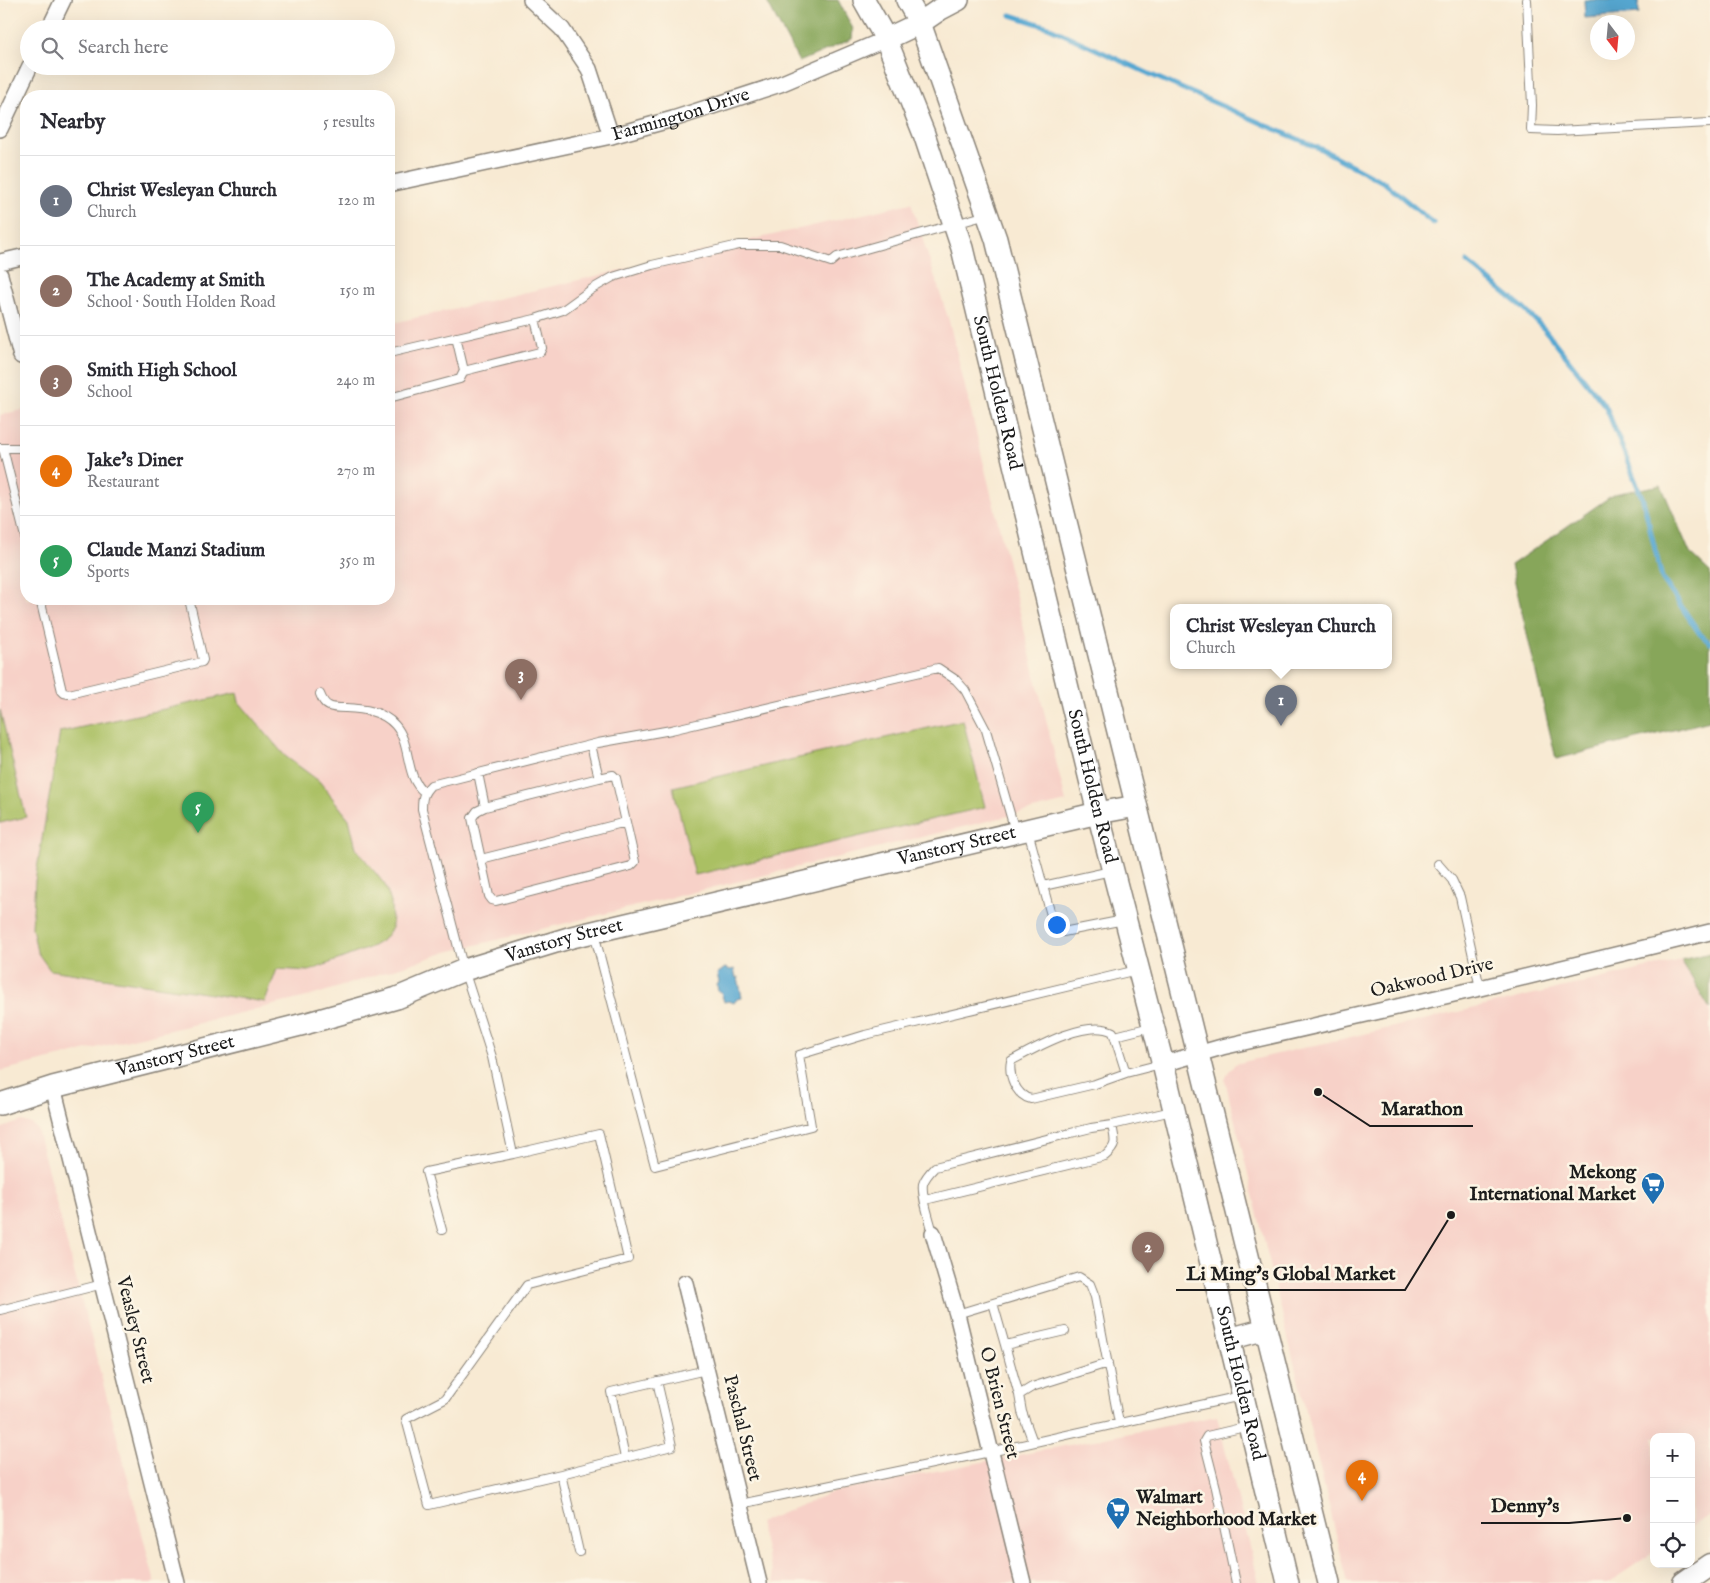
<!DOCTYPE html>
<meta charset="utf-8">
<style>
body{margin:0;font-family:"IM FELL English",serif;background:#f2f2f3;color:#2b2b33}
.controls{position:absolute;right:15px;bottom:15px;display:grid;overflow:hidden;border-radius:10px;box-shadow:0 5px 20px #0002}
.controls button{width:45px;height:45px;display:grid;place-items:center;padding:0;border:0;border-bottom:1px solid #e1e1e2;background:#fff;color:#2b2b33;font:25px sans-serif}
.compass{position:absolute;left:1590px;top:15px;width:45px;height:45px;border-radius:50%;background:#fff;box-shadow:0 5px 20px #0002;rotate:164deg}
.you{position:absolute;left:1056px;top:924px;width:18px;height:18px;margin:-12px;border:4px solid #fff;border-radius:50%;background:#1a73e8;box-shadow:0 0 0 8px #1a73e833}
.badge{display:grid;place-items:center;width:32px;height:32px;border-radius:50%;background:#b45309;color:#fff;font-size:16px;font-weight:700}
.pin{position:absolute;translate:-50% -41px;filter:drop-shadow(0 1px 2px #0008)}
.pin::after{content:'';position:absolute;top:26px;width:18px;height:15px;background:inherit;clip-path:polygon(0 0,100% 0,50% 100%)}
.popup{position:absolute;left:1170px;top:604px;width:222px;height:65px;box-sizing:border-box;display:grid;place-content:center;border-radius:10px;background:#fff;filter:drop-shadow(0 1px 4px #0005);font-size:16px;white-space:nowrap;color:#7c7c81}
.popup b{font-size:19px;color:#2b2b33}
.popup::after{content:'';position:absolute;left:50%;top:100%;margin-left:-10px;border:10px solid transparent;border-top-color:#fff}
.list{margin:0;padding:0;list-style:none}
h2{display:flex;justify-content:space-between;align-items:center;height:65px;margin:0;padding:0 20px;font-size:21px}
h2 small{font-size:16px;font-weight:400;color:#7c7c81}
.list li{display:grid;grid-template-columns:32px 1fr auto;gap:15px;align-items:center;box-sizing:border-box;height:90px;padding:0 20px;border-top:1px solid #e1e1e2}
.list b{display:block;font-size:19px;white-space:nowrap}
.list p{margin:0;font-size:16px;white-space:nowrap;color:#7c7c81}
.list em{font-size:16px;font-style:normal;color:#7c7c81}
.icon{flex:none;width:28px;height:28px;fill:none;stroke:currentColor;stroke-width:2;stroke-linecap:round;stroke-linejoin:round}
.map{position:relative;flex:none;width:1710px;height:1583px;overflow:hidden}
.search{position:absolute;background:#fff;box-shadow:0 5px 20px #0002;left:20px;top:20px;width:375px;height:55px;display:flex;align-items:center;gap:12px;box-sizing:border-box;padding:0 18px;border-radius:28px;color:#7c7c81;font-size:19px}
.panel{position:absolute;background:#fff;box-shadow:0 5px 20px #0002;left:20px;top:90px;width:375px;height:515px;border-radius:20px}
.map>svg:first-child{display:block}
.built{fill:#f7d1c8}
.green{fill:#aac064;stroke:#636e40}
.forest{fill:#87a65a;stroke:#52613b}
.water{fill:#56a7d1;stroke:#396276}
.lines{fill:none;stroke-linecap:round;stroke-linejoin:round}
.stream{stroke:#56a7d1;stroke-width:5}
.lane-casing{stroke:#8a8378;stroke-width:10}
.street-casing{stroke:#8a8378;stroke-width:18}
.secondary-casing{stroke:#8a8378;stroke-width:24}
.primary-casing{stroke:#8a8378;stroke-width:25}
.lane{stroke:#fff;stroke-width:8}
.street{stroke:#fff;stroke-width:15}
.secondary{stroke:#fff;stroke-width:21}
.primary{stroke:#fff;stroke-width:22}
.labels{text-anchor:middle;dominant-baseline:central;stroke-width:5;stroke-linejoin:round;paint-order:stroke}
.street-label{font-size:19px;fill:#1c1c1c;stroke:#fcf5e5}
.poi-label{font-size:19px;font-weight:bold;fill:#1c1c1c;stroke:#fcf5e5;text-anchor:end}
.leader{fill:none;stroke:#1c1c1c;stroke-width:2}
.callout-dot{fill:#1c1c1c;stroke:#fcf5e5;stroke-width:2}
.callout-label{font-size:20px;text-anchor:middle;font-weight:bold;fill:#1c1c1c;stroke:#fcf5e5;stroke-width:5;stroke-linejoin:round;paint-order:stroke}
</style>
<div class="map">
<svg width="1710" height="1583" viewBox="0 0 1710 1583">
<rect width="100%" height="100%" fill="#fcf5e5"/>
<filter id="ink" filterUnits="userSpaceOnUse"><feTurbulence type="fractalNoise" baseFrequency=".02" numOctaves="2"/><feDisplacementMap in="SourceGraphic" scale="10" xChannelSelector="R" yChannelSelector="G"/><feConvolveMatrix kernelMatrix="1 2 1 2 8 2 1 2 1" color-interpolation-filters="sRGB"/></filter>
<filter id="wash" filterUnits="userSpaceOnUse"><feTurbulence type="fractalNoise" baseFrequency=".0096" numOctaves="4" result="noise"/><feDisplacementMap in="SourceGraphic" scale="20" xChannelSelector="R" yChannelSelector="G"/><feGaussianBlur stdDeviation="1.12" result="paint"/><feColorMatrix in="noise" values="0 0 0 0 0 0 0 0 0 0 0 0 0 0 0 0 0 1.4 0 .05"/><feComposite in="paint" operator="in"/></filter>
<g filter="url(#wash)">
<rect width="100%" height="100%" fill="#f8ead3"/>
<path class="built" d="M911,203L949,321L1066,802L447,952L311,996L0,1071V415L26,409V599H389V324Z
M1681,960L1710,1009V1514L1691,1527V1437H1654V1552L1608,1583H1348L1225,1080L1229,1071L1235,1064Z
M22,1121L31,1124L37,1129L155,1583H0V1129Z
M1217,1416L1259,1583H775L759,1523L835,1491Z"/>
<path class="green" d="M237,693L239,702L285,756L319,781L349,819L356,848L385,885L391,902L392,928L383,940L369,948L309,971L277,969L265,1002L50,970L37,952L32,927L35,881L60,732Z
M0,710L26,817L0,823Z
M963,720L985,807L695,875L673,787Z"/>
<path class="forest" d="M766,0H838L853,29L852,39L799,62Z
M1661,485L1690,553L1710,572V721L1556,759L1511,565L1614,494Z
M1710,953V1009L1681,960Z"/>
<path class="water" d="M1584,0H1638L1639,14L1585,18Z
M725,968L731,970L734,969L736,978L738,977L742,998L737,999L734,1003L729,1001L724,1002L721,992L718,991L717,985L719,982L717,974Z"/>
<g class="lines">
<path class="stream" d="M1011,15L1048,27L1158,78L1323,150L1385,183L1433,223
M1467,262L1522,307L1545,330L1606,407L1643,500L1662,578L1700,634L1710,643"/>
</g>
</g>
<g filter="url(#ink)">
<g class="lines">
<g class="lane-casing">
<path id="lane" d="M1527,0L1532,105L1531,130L1557,131L1710,123
M389,353L535,319L563,310L592,289L613,277L652,265L739,245H780L831,262L837,257L987,215
M464,371L540,352L542,348L535,319
M389,398L460,379L464,371L456,337
M0,448H26
M3,448L26,541
M40,599L62,691L64,693L69,694L202,662L203,660L189,599
M320,694C322,699 324,704 329,706C333,708 340,708 345,708C362,709 382,710 395,725C412,744 404,776 424,792
M478,773L485,807L477,811L472,818L489,896L492,900L496,901L631,866L635,862L616,778L613,775L599,778L591,745
M485,807L599,778
M1028,831L1054,926L1063,932L1124,920
M481,859L626,822
M1438,864L1452,880L1460,897L1480,988
M1043,886L1111,871
M594,933L655,1166L811,1126L799,1055L865,1035L1137,970
M1115,1036L1151,1027
M1126,1073L1095,1084L1031,1099C1016,1096 1008,1075 1011,1061C1035,1048 1087,1018 1113,1032L1126,1073L1161,1064
M513,1154L599,1134L628,1259L527,1285L445,1399L406,1419L429,1505L561,1474L579,1552
M925,1200L1105,1156C1118,1145 1115,1141 1112,1125
M442,1230L426,1172L513,1154L492,1057L464,970L422,809C422,798 423,793 431,785L598,743L671,730L938,668L956,680L965,690L986,730L1015,831
M933,1233C930,1220 921,1196 923,1184C925,1177 930,1172 935,1167L1091,1128L1112,1125L1172,1111
M993,1303L1005,1345
M0,1310L103,1284
M957,1314L1079,1277L1090,1284L1095,1297L1119,1423
M1019,1395L1005,1345L1065,1331
M1033,1442L1022,1412L1019,1395L1032,1387L1108,1363
M625,1458L611,1392L706,1370
M561,1474L672,1446L657,1381
M740,1504L990,1452L1241,1396
M1236,1583L1216,1488L1204,1441L1207,1436L1249,1426"/>
</g>
<g class="street-casing">
<g id="street">
<path d="M531,0L562,29L589,69L611,136"/>
<path d="M49,29L63,0"/>
<path d="M0,129L30,66"/>
<path id="s1" d="M389,184L611,136L673,119L780,84L886,39"/>
<path d="M0,262L26,256"/>
<path d="M0,275L21,356"/>
<path d="M1163,1064L1222,1047L1480,988L1710,932"/>
<path d="M53,1087L177,1583"/>
<path d="M933,1233L957,1314L1023,1583"/>
<path d="M685,1283L759,1583"/>
</g>
</g>
<g class="secondary-casing">
<g id="secondary">
<path id="s2" d="M864,0L886,39L924,134L962,248L1098,813L1163,1064L1288,1583"/>
<path d="M907,0L920,23L996,239L1329,1583"/>
<path d="M886,39L920,23L939,10L958,0"/>
<path id="s3" d="M0,1104L53,1087L308,1023L397,998L464,970L572,937L1098,813L1136,806"/>
<path d="M1229,1339L1266,1329"/>
</g>
</g>
<g class="primary-casing">
<path id="primary" d="M1684,1583L1710,1565"/>
</g>
<use href="#lane" class="lane"/>
<use href="#street" class="street"/>
<use href="#secondary" class="secondary"/>
<use href="#primary" class="primary"/>
</g>
</g>
<defs>
<g id="supermarket-pin" transform="scale(1.25)"><path d="M0 17L-7.5 6A9.5 9.5 0 1 1 7.5 6Z" fill="#1f6fb2" stroke="#fcf5e5"/><path d="M-6-5.5h2.5l.6 2H6L4.5 2H-2.5L-4.4-4H-6ZM-1.5 3.2a1.3 1.3 0 1 0 .1 0ZM3 3.2a1.3 1.3 0 1 0 .1 0Z" fill="#fff"/></g>
</defs>
<g fill-rule="evenodd">
<use href="#supermarket-pin" x="1653" y="1184"/>
<use href="#supermarket-pin" x="1118" y="1509"/>
</g>
<g class="labels">
<g class="street-label">
<text stroke="none"><textPath href="#s1" startOffset="300">Farmington Drive</textPath></text>
<text stroke="none"><textPath href="#s2" startOffset="416">South Holden Road</textPath></text>
<text stroke="none"><textPath href="#s2" startOffset="821">South Holden Road</textPath></text>
<text stroke="none"><textPath href="#s3" startOffset="992">Vanstory Street</textPath></text>
<text stroke="none"><textPath href="#s3" startOffset="588">Vanstory Street</textPath></text>
<text transform="translate(1432 978) rotate(-13)">Oakwood Drive</text>
<text stroke="none"><textPath href="#s3" startOffset="182">Vanstory Street</textPath></text>
<text transform="translate(135 1330) rotate(76)">Veasley Street</text>
<text stroke="none"><textPath href="#s2" startOffset="1436">South Holden Road</textPath></text>
<text transform="translate(999 1403) rotate(76)">O Brien Street</text>
<text transform="translate(742 1428) rotate(76)">Paschal Street</text>
</g>
<g class="poi-label">
<text x="1636" y="1173">Mekong<tspan x="1636" dy="22">International Market</tspan></text>
<text x="1136" y="1498" text-anchor="start">Walmart<tspan x="1136" dy="22">Neighborhood Market</tspan></text>
</g>
</g>
<path class="leader" d="M1318 1092L1370 1126H1473M1451 1215L1405 1290H1176M1627 1518L1569 1523H1481"/>
<g class="callout-dot">
<circle cx="1318" cy="1092" r="5"/>
<circle cx="1451" cy="1215" r="5"/>
<circle cx="1627" cy="1518" r="5"/>
</g>
<g class="callout-label">
<text x="1422" y="1115">Marathon</text>
<text x="1291" y="1280">Li Ming's Global Market</text>
<text x="1525" y="1512">Denny's</text>
</g>
</svg>
<div class="controls">
<button>+</button>
<button>−</button>
<button><svg class="icon" aria-label="locate" viewBox="0 0 24 24"><circle cx="12" cy="12" r="6"/><path d="M12 2v4M12 18v4M2 12h4M18 12h4"/></svg></button>
</div>
<svg class="compass" viewBox="-18 -18 36 36"><path d="M0-13l5 13h-10z" fill="#e53935"/><path d="M0 13l5-13h-10z" fill="#7c7c81"/></svg>
<div class="you"></div>
<div class="pin badge" style="left:1281px;top:726px;background:#6b7280">1</div>
<div class="popup"><b>Christ Wesleyan Church</b>Church</div>
<div class="pin badge" style="left:1148px;top:1273px;background:#8d6e63">2</div>
<div class="pin badge" style="left:521px;top:700px;background:#8d6e63">3</div>
<div class="pin badge" style="left:1362px;top:1501px;background:#e8710a">4</div>
<div class="pin badge" style="left:198px;top:833px;background:#2e9e5b">5</div>
<div class="search"><svg class="icon" aria-label="search" viewBox="0 0 24 24"><circle cx="10" cy="10" r="6"/><path d="M15 15l6 6"/></svg>Search here</div>
<section class="panel">
<h2>Nearby<small>5 results</small></h2>
<ul class="list">
<li><span class="badge" style="background:#6b7280">1</span><div><b>Christ Wesleyan Church</b><p>Church</p></div><em>120 m</em></li>
<li><span class="badge" style="background:#8d6e63">2</span><div><b>The Academy at Smith</b><p>School · South Holden Road</p></div><em>150 m</em></li>
<li><span class="badge" style="background:#8d6e63">3</span><div><b>Smith High School</b><p>School</p></div><em>240 m</em></li>
<li><span class="badge" style="background:#e8710a">4</span><div><b>Jake's Diner</b><p>Restaurant</p></div><em>270 m</em></li>
<li><span class="badge" style="background:#2e9e5b">5</span><div><b>Claude Manzi Stadium</b><p>Sports</p></div><em>350 m</em></li>
</ul>
</section>
</div>
